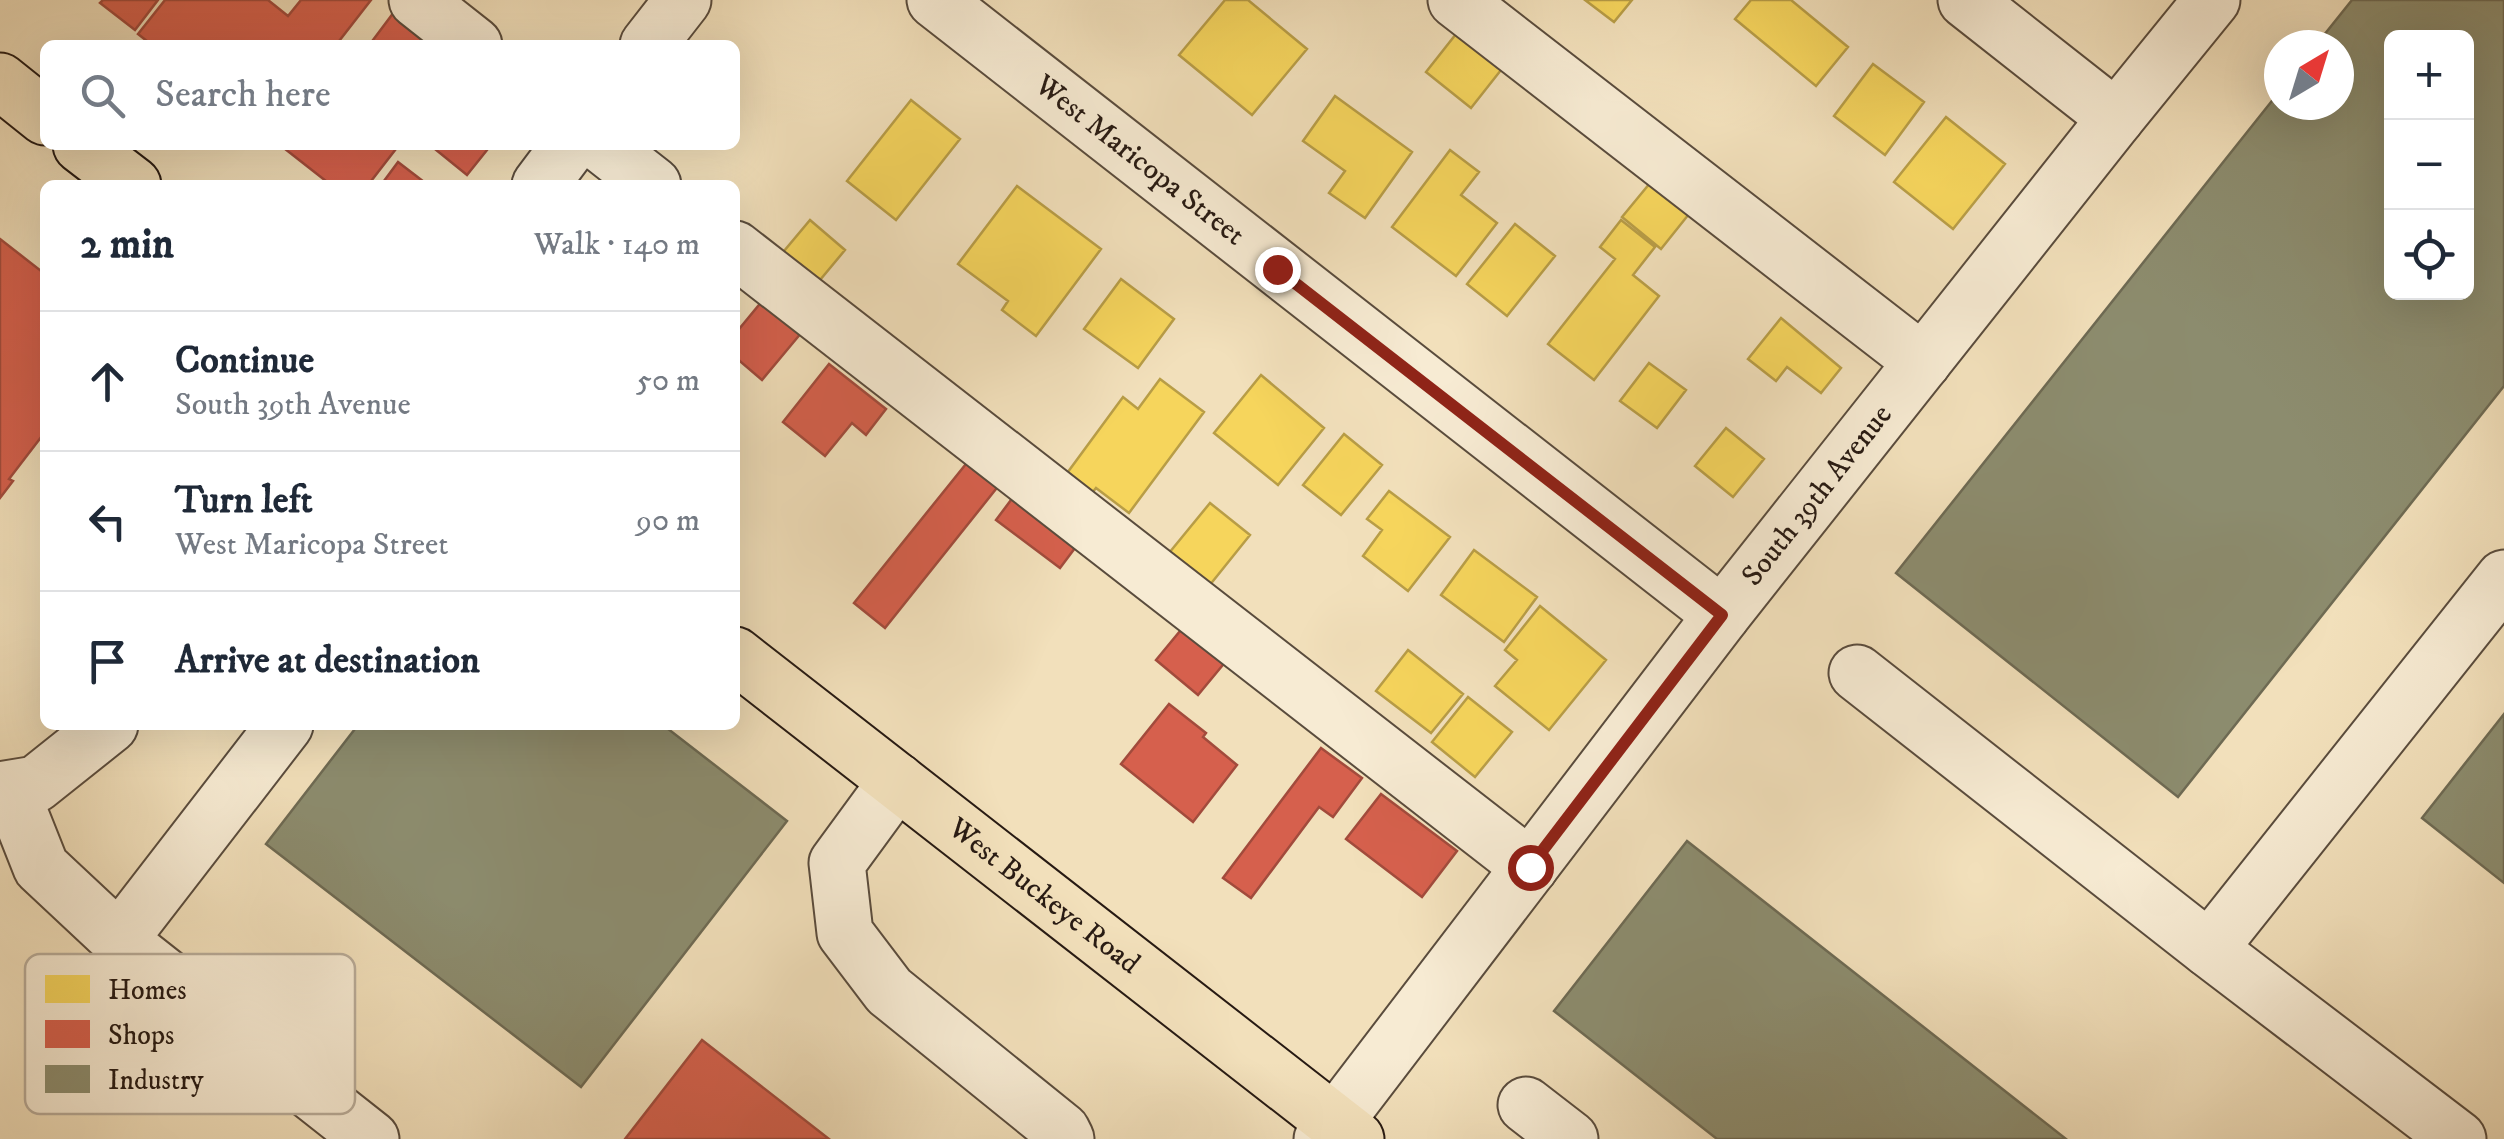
<!DOCTYPE html>
<meta charset="utf-8">
<style>
body{margin:0;font-family:"IM FELL DW Pica",serif;background:#f2f2f3;color:#1f2937}
.controls{position:absolute;right:30px;top:30px;display:grid;overflow:hidden;border-radius:15px;box-shadow:0 10px 40px #0002}
.controls button{width:90px;height:90px;display:grid;place-items:center;padding:0;border:0;border-bottom:2px solid #e0e1e3;background:#fff;color:#1f2937;font:50px sans-serif}
.compass{position:absolute;left:2264px;top:30px;width:90px;height:90px;border-radius:50%;background:#fff;box-shadow:0 10px 40px #0002;rotate:38deg}
.stop{position:absolute;width:30px;height:30px;margin:-22px;border:8px solid #8f2418;border-radius:50%;background:#fff}
.stop.end{background:#8f2418;border-color:#fff;box-shadow:0 2px 10px #0008}
.list{margin:0;padding:0;list-style:none}
h2{display:flex;justify-content:space-between;align-items:center;height:130px;margin:0;padding:0 40px;font-size:42px}
h2 small{font-size:32px;font-weight:400;color:#747a83}
.list li{display:grid;grid-template-columns:65px 1fr auto;gap:30px;align-items:center;box-sizing:border-box;height:140px;padding:0 40px;border-top:2px solid #e0e1e3}
.list b{display:block;font-size:38px;white-space:nowrap}
.list p{margin:0;font-size:32px;white-space:nowrap;color:#747a83}
.list em{font-size:32px;font-style:normal;color:#747a83}
.icon{flex:none;width:55px;height:55px;fill:none;stroke:currentColor;stroke-width:2;stroke-linecap:round;stroke-linejoin:round}
.map{position:relative;flex:none;width:2504px;height:1139px;overflow:hidden}
.search{position:absolute;background:#fff;box-shadow:0 10px 40px #0002;left:40px;top:40px;width:700px;height:110px;display:flex;align-items:center;gap:25px;box-sizing:border-box;padding:0 35px;border-radius:15px;color:#747a83;font-size:38px}
.panel{position:absolute;background:#fff;box-shadow:0 10px 40px #0002;left:40px;top:180px;width:700px;height:550px;border-radius:15px}
.map>svg:first-child{display:block}
.homes{fill:#f6d55c;stroke:#b89d46;stroke-width:2.5}
.shops{fill:#d6604d;stroke:#a24b3c;stroke-width:2.5}
.industry{fill:#8c8c6e;stroke:#6e6a53;stroke-width:2.5;fill-rule:evenodd}
.lines{fill:none;stroke-linecap:round;stroke-linejoin:round}
.minor-casing{stroke:#5a4c3d;stroke-width:59}
.major-casing{stroke:#271a13;stroke-width:59}
.minor{stroke:#f7ebd3;stroke-width:55}
.major{stroke:#f2e0bb;stroke-width:55}
.route{stroke:#8f2418;stroke-width:12}
.labels{text-anchor:middle;dominant-baseline:central;stroke-width:10;stroke-linejoin:round;paint-order:stroke}
.street-label{font-size:30px;fill:#271a13;stroke:#f7ebd3}
.key{fill:#f7ebd3;stroke:#b9ac99;stroke-width:2.5}
.key-label{font-size:28px;fill:#271a13}
</style>
<div class="map">
<svg width="2504" height="1139" viewBox="0 0 2504 1139">
<rect width="100%" height="100%" fill="#f2e0bb"/>
<filter id="stains"><feTurbulence type="fractalNoise" baseFrequency=".002" numOctaves="4"/><feColorMatrix values="0 0 0 0 .2 0 0 0 0 .09 0 0 0 0 .02 0 0 0 .5 -.17"/></filter>
<radialGradient id="worn" r=".72"><stop offset=".6" stop-color="#630" stop-opacity="0"/><stop offset="1" stop-color="#630" stop-opacity=".3"/></radialGradient>
<path class="homes" d="M1225,0H1248L1307,49L1252,115L1179,55Z
M1585,0H1632L1614,22Z
M1751,0H1791L1848,47L1816,86L1735,19Z
M1456,34L1501,70L1471,108L1426,72Z
M1873,64L1924,102L1885,155L1834,116Z
M1335,96L1412,152L1365,218L1329,193L1345,171L1303,141Z
M911,100L960,139L896,220L847,181Z
M1946,117L2005,164L1953,229L1894,182Z
M1450,150L1479,172L1461,195L1497,223L1456,276L1392,227Z
M1655,177L1693,209L1661,249L1622,217Z
M1017,186L1101,249L1036,336L1002,310L1008,301L958,264Z
M810,220L845,250L815,286L779,257Z
M1621,220L1655,247L1633,275L1659,296L1594,380L1548,344L1615,259L1600,247Z
M1515,224L1555,256L1507,316L1467,284Z
M1121,279L1174,319L1138,368L1084,329Z
M1781,318L1841,368L1821,393L1787,367L1776,381L1748,359Z
M1649,363L1686,390L1657,428L1620,401Z
M1261,375L1324,428L1278,485L1214,433Z
M1160,379L1204,412L1129,513L1096,488L1088,498L1062,480L1123,397L1138,409Z
M1726,428L1764,459L1733,497L1695,466Z
M1344,434L1382,465L1341,515L1303,485Z
M1389,491L1450,537L1408,591L1363,556L1382,530L1367,519Z
M1210,503L1250,535L1209,586L1169,553Z
M1474,550L1537,597L1504,642L1441,595Z
M1540,606L1606,660L1549,730L1495,686L1517,660L1505,650Z
M1408,650L1463,694L1431,733L1376,691Z
M1468,697L1512,732L1475,777L1432,742Z"/>
<path class="shops" d="M103,0H158L135,30L100,3Z
M165,0H268L288,16L301,0H371L336,45H152L138,34Z
M394,12L438,45H379L373,40Z
M280,145H399L368,185H331Z
M430,145H491L467,175Z
M398,162L428,185H381Z
M0,239L45,274V432L9,479L13,481L0,498Z
M763,300L802,332L762,380L735,357V334Z
M829,364L886,409L866,435L852,423L825,456L783,422Z
M974,454L1004,479L885,628L854,603Z
M1020,488L1084,536L1060,568L996,520Z
M1185,625L1227,660L1198,695L1156,660Z
M1169,704L1206,733L1203,737L1237,765L1193,822L1121,764Z
M1321,748L1362,778L1333,817L1319,807L1251,898L1223,878Z
M1381,794L1457,851L1422,897L1346,839Z
M702,1040L829,1139H625Z"/>
<path class="industry" d="M2352,0H2504V386L2178,797L1896,573L2279,92V105H2339V45H2316ZM2392,38H2466V292H2392Z
M2504,714V883L2422,818Z
M358,725H663L787,821L581,1087L266,844Z
M1687,841L2066,1139H1717L1554,1011Z"/>
<g class="lines">
<g class="minor-casing">
<g id="minor">
<path d="M417,0L474,45"/>
<path id="s1" d="M935,0L1722,615"/>
<path d="M1456,0L1923,362"/>
<path d="M1966,0L2116,118"/>
<path d="M648,45L683,0"/>
<path d="M602,145L653,185"/>
<path d="M540,185L570,145"/>
<path d="M735,249L1530,867"/>
<path d="M1857,673L2209,949L2458,1139"/>
<path d="M897,781L837,863L845,933L889,991L1062,1131L1066,1139"/>
<path d="M10,789L41,867L119,940L285,725"/>
<path d="M0,790L36,784L110,725"/>
<path d="M119,940L371,1139"/>
<path d="M2209,949L2504,578"/>
<path d="M1526,1105L1570,1139"/>
<path id="s2" d="M1322,1139L1722,615L2116,118L2212,0"/>
</g>
</g>
<g class="major-casing">
<g id="major">
<path d="M0,81L45,117"/>
<path d="M81,145L133,185"/>
<path id="s3" d="M735,655L1356,1139"/>
</g>
</g>
<use href="#minor" class="minor"/>
<use href="#major" class="major"/>
</g>
<g class="lines">
<path class="route" d="M1277,269L1722,615L1530,867"/>
</g>
<g class="labels">
<g class="street-label">
<text stroke="none"><textPath href="#s1" startOffset="260">West Maricopa Street</textPath></text>
<text stroke="none"><textPath href="#s2" startOffset="812">South 39th Avenue</textPath></text>
<text stroke="none"><textPath href="#s3" startOffset="392">West Buckeye Road</textPath></text>
</g>
</g>
<rect x="25" y="954" width="330" height="160" rx="15" class="key"/>
<rect x="45" y="975" width="45" height="28" fill="#f6d55c"/>
<rect x="45" y="1020" width="45" height="28" fill="#d6604d"/>
<rect x="45" y="1065" width="45" height="28" fill="#8c8c6e"/>
<g class="key-label">
<text x="108" y="999">Homes</text>
<text x="108" y="1044">Shops</text>
<text x="108" y="1089">Industry</text>
</g>
<rect width="100%" height="100%" filter="url(#stains)"/>
<rect width="100%" height="100%" fill="url(#worn)"/>
</svg>
<div class="controls">
<button>+</button>
<button>−</button>
<button><svg class="icon" aria-label="locate" viewBox="0 0 24 24"><circle cx="12" cy="12" r="6"/><path d="M12 2v4M12 18v4M2 12h4M18 12h4"/></svg></button>
</div>
<svg class="compass" viewBox="-18 -18 36 36"><path d="M0-13l5 13h-10z" fill="#e53935"/><path d="M0 13l5-13h-10z" fill="#747a83"/></svg>
<div class="stop" style="left:1530px;top:867px"></div>
<div class="stop end" style="left:1277px;top:269px"></div>
<div class="search"><svg class="icon" aria-label="search" viewBox="0 0 24 24"><circle cx="10" cy="10" r="6"/><path d="M15 15l6 6"/></svg>Search here</div>
<section class="panel">
<h2>2 min<small>Walk · 140 m</small></h2>
<ul class="list">
<li><svg class="icon" aria-label="ahead" viewBox="0 0 24 24"><path d="M12 20V5M6 11l6-6 6 6"/></svg><div><b>Continue</b><p>South 39th Avenue</p></div><em>50 m</em></li>
<li><svg class="icon" aria-label="left" viewBox="0 0 24 24"><path d="M17 20v-9H6M10 6l-5 5 5 5"/></svg><div><b>Turn left</b><p>West Maricopa Street</p></div><em>90 m</em></li>
<li><svg class="icon" aria-label="arrive" viewBox="0 0 24 24"><path d="M6 21V4h12l-3 4 3 4H6"/></svg><div><b>Arrive at destination</b></div></li>
</ul>
</section>
</div>
